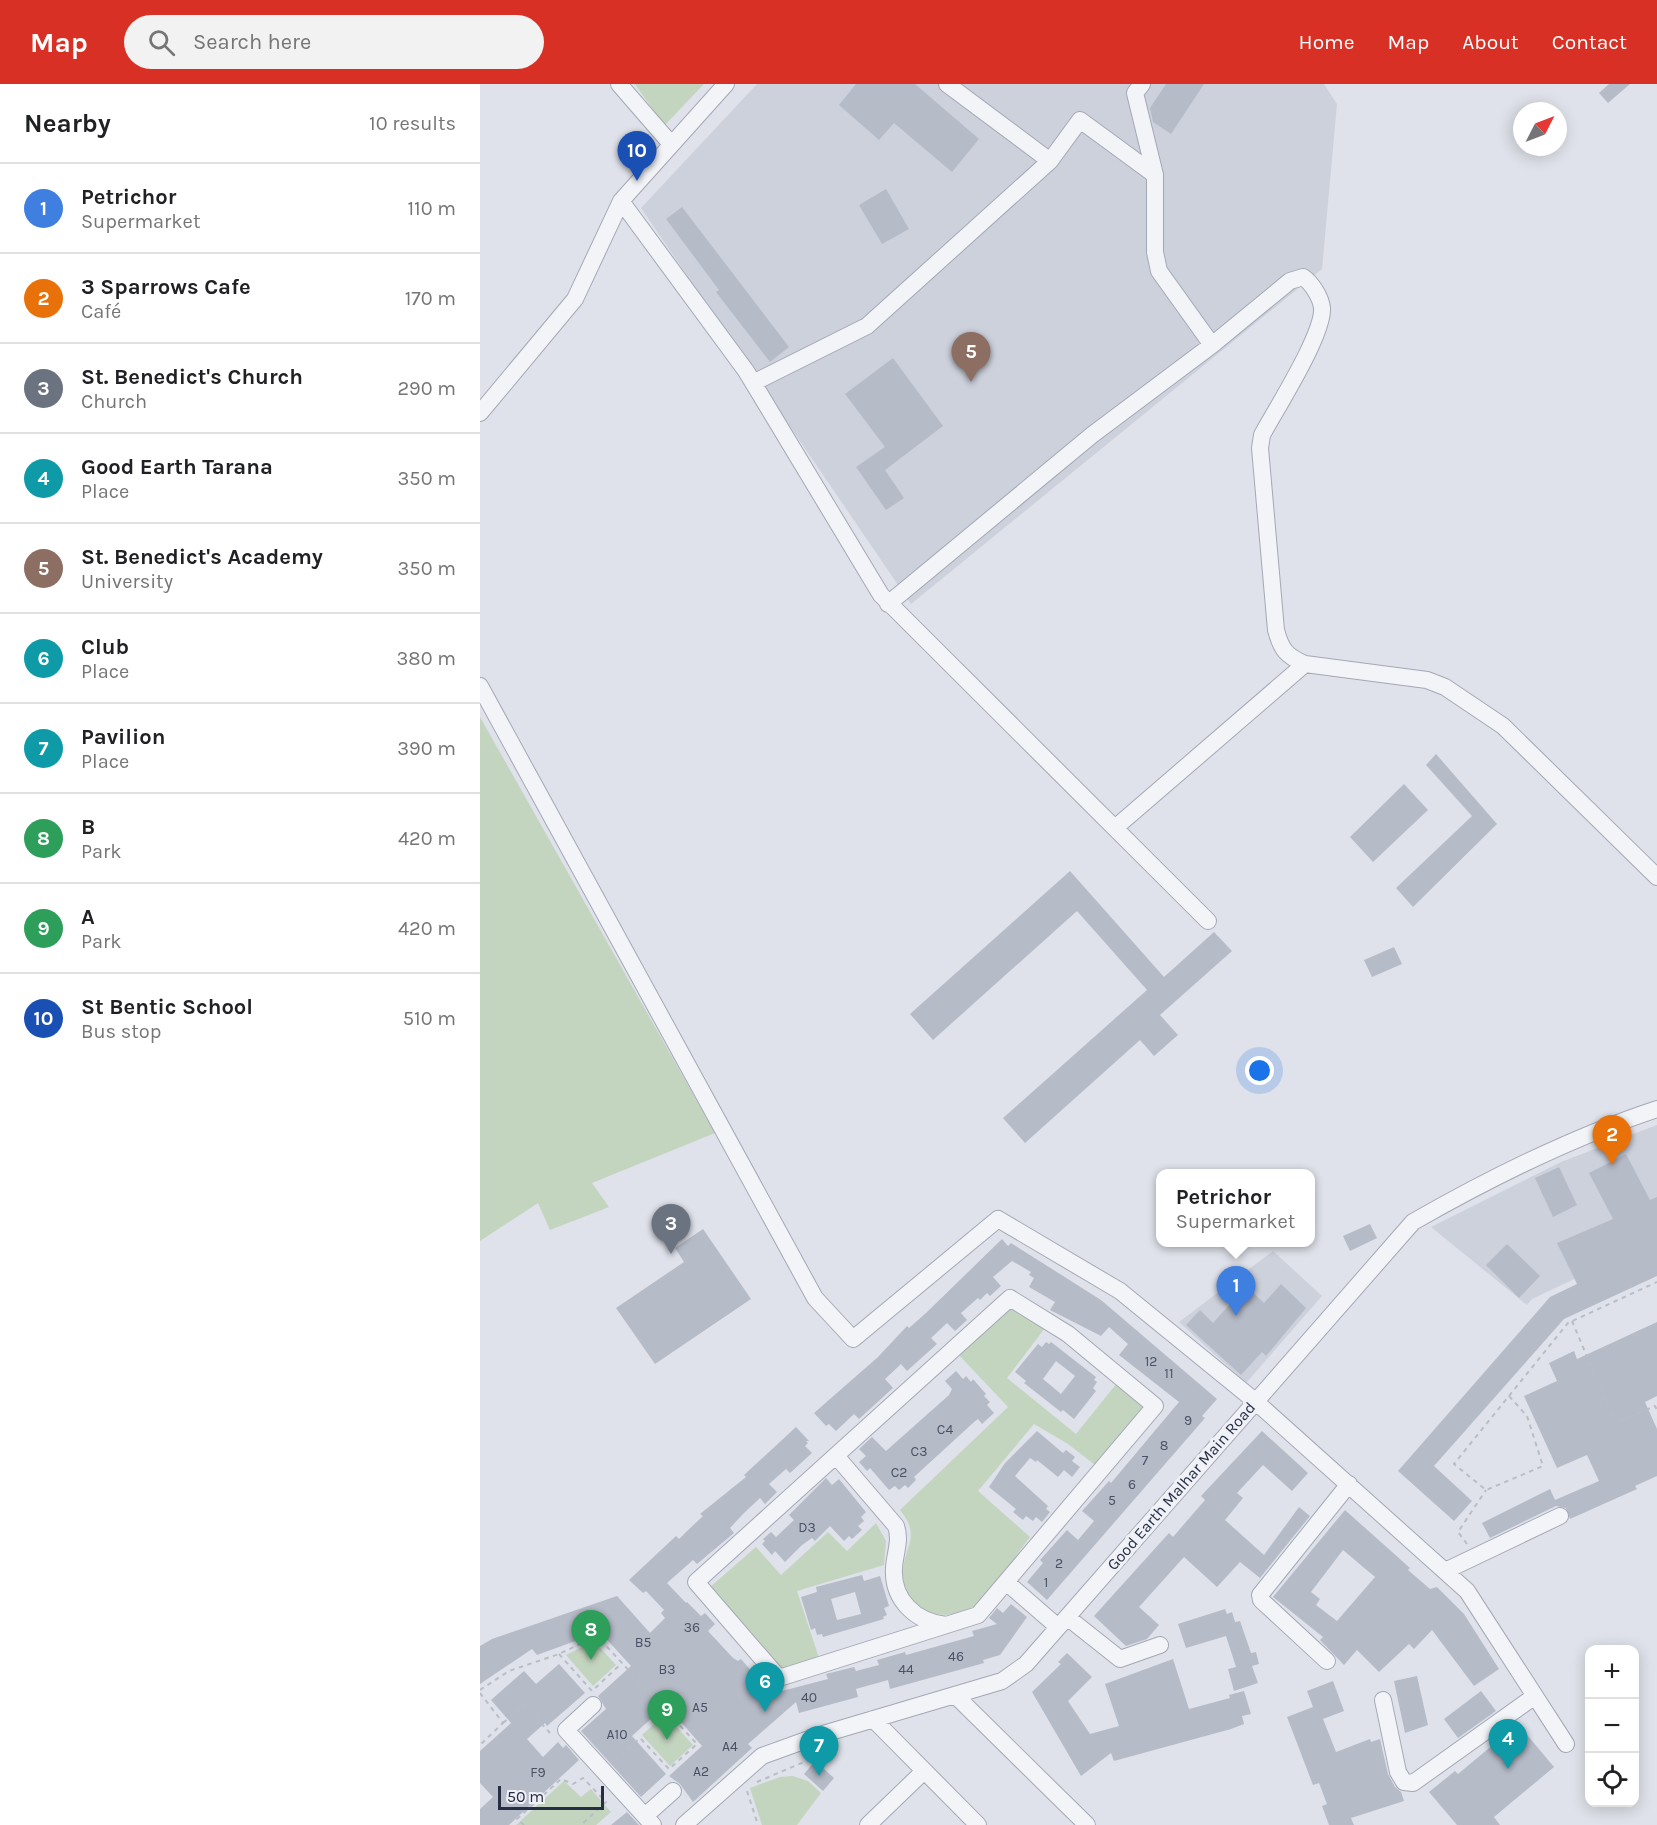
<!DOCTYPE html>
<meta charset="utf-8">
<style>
body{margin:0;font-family:Karla,sans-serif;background:#f2f2f2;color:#202124}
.controls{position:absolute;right:18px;bottom:18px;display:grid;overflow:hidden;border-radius:12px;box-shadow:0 3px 15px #0003}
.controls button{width:54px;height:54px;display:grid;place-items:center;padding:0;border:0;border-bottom:2px solid #e0e0e0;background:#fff;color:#202124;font:30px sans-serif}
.compass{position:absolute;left:1033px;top:18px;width:54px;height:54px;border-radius:50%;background:#fff;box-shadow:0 3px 15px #0003;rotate:48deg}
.scale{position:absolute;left:18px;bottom:15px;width:106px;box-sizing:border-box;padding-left:6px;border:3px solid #262e43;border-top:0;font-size:16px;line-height:21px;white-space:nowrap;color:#262e43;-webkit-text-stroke:4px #eff1f7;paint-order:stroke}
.you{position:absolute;left:780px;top:987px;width:21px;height:21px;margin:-15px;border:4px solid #fff;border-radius:50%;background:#1a73e8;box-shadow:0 0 0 9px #1a73e833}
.badge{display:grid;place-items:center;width:39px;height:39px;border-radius:50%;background:#d93025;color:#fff;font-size:20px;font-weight:700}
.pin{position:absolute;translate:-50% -50px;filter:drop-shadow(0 2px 3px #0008)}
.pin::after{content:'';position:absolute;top:32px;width:21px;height:18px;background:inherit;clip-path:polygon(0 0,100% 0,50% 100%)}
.popup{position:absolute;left:676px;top:1085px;width:159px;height:78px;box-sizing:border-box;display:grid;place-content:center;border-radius:12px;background:#fff;filter:drop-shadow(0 2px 4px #0005);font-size:20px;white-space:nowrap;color:#757577}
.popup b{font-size:22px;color:#202124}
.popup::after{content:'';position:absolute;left:50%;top:100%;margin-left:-12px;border:12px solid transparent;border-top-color:#fff}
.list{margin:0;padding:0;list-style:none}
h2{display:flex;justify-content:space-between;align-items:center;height:78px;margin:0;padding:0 24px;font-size:26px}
h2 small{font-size:20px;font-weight:400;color:#757577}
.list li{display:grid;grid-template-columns:39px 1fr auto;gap:18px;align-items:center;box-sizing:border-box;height:90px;padding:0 24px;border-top:2px solid #e0e0e0}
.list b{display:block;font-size:22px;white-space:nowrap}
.list p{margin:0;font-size:20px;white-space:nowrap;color:#757577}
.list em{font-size:20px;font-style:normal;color:#757577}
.icon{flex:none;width:33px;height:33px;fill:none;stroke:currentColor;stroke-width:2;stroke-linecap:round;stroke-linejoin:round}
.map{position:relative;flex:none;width:1177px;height:1741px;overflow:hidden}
header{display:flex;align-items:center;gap:36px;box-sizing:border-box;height:84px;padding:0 30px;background:#d93025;color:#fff}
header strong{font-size:28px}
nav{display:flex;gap:33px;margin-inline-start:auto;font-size:21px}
.search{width:420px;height:54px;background:#f2f2f2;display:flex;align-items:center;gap:15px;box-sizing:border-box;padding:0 21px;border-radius:33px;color:#757577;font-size:22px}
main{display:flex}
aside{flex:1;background:#fff}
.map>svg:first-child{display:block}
.built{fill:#cdd1dc}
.green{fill:#c3d5bf}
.building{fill:#b6bbc8;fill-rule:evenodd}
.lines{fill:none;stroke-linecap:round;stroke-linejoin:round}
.minor-casing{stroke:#a4a8b5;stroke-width:18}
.path{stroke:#b9bdc5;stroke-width:2;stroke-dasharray:4.5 4.5;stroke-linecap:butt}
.minor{stroke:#f2f4f8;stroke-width:16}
.labels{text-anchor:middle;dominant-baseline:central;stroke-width:6;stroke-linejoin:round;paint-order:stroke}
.number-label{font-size:14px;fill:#4a5164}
.street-label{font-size:16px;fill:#262e43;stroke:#eff1f7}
</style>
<header>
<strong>Map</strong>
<div class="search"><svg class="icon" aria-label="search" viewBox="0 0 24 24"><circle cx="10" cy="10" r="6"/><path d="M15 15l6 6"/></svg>Search here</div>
<nav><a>Home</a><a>Map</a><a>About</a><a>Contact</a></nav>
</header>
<main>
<aside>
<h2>Nearby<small>10 results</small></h2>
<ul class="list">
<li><span class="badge" style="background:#3f7fe0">1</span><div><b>Petrichor</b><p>Supermarket</p></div><em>110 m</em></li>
<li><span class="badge" style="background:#e8710a">2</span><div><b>3 Sparrows Cafe</b><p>Café</p></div><em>170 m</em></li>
<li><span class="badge" style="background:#6b7280">3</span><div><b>St. Benedict's Church</b><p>Church</p></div><em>290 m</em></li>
<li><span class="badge" style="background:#0f9aa8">4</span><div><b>Good Earth Tarana</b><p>Place</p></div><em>350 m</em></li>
<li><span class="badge" style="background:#8d6e63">5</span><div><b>St. Benedict's Academy</b><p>University</p></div><em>350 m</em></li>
<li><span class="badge" style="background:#0f9aa8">6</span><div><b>Club</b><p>Place</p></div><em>380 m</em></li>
<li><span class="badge" style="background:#0f9aa8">7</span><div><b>Pavilion</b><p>Place</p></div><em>390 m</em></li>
<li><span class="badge" style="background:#2e9e5b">8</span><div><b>B</b><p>Park</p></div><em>420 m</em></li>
<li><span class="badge" style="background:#2e9e5b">9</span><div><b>A</b><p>Park</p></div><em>420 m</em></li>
<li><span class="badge" style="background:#1a4fb4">10</span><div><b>St Bentic School</b><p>Bus stop</p></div><em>510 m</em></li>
</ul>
</aside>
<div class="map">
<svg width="1177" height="1741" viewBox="0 0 1177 1741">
<rect width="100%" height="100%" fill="#dfe2ea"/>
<path class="built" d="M277,0H844L857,20L842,185L431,520L161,124Z
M1177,1041V1156L1052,1215L1047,1221L951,1143L1081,1078Z
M793,1167L842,1212L766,1299L699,1238Z"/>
<path class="green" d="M155,0H224L184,42Z
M0,633L235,1049L112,1099L129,1123L70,1146L58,1119L0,1157Z
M529,1220L565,1244L527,1294L596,1350L637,1299L667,1323L619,1384L588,1360L554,1340L498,1407L550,1453C535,1472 514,1506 496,1521C483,1532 457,1534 443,1525C431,1518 424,1505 423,1491C422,1464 443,1454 420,1426L528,1323L477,1269Z
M396,1439L406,1457L404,1481L317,1507L340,1577L303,1589L229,1504L276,1463L301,1491L348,1448L367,1467Z
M114,1557L136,1581L113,1602L86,1571Z
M185,1630L213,1661L190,1682L162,1651Z
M313,1692L328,1697L341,1709L317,1741H282L270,1704L300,1693Z
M84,1697L101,1713L111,1705L131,1728L116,1741H36Z"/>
<path class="building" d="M376,0H435L499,55L472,88L414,39L399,56L359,21Z
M686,0H724L691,50L673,38L670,24Z
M1129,0H1150L1128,19L1119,9Z
M406,105L429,145L402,160L379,121Z
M202,123L309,263L290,278L236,208L239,206L186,135Z
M413,274L463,342L405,386L424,414L406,426L376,383L405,363L365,310Z
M956,670L1017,740L933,823L916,804L992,732L946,681Z
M924,700L948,726L893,778L870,753Z
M590,787L684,893L734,848L752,867L680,931L698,951L674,972L660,956L545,1059L523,1034L667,906L597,827L453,956L430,930Z
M914,863L922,880L892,893L884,876Z
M1146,1070L1170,1116L1177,1113V1192L1084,1235L954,1382L992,1417L974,1437L918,1387L1070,1213L1097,1200L1077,1159L1133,1135L1109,1089Z
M1079,1083L1097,1121L1073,1133L1055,1094Z
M890,1140L897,1154L870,1167L863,1152Z
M223,1145L271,1215L175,1280L136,1224L204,1178L195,1164Z
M522,1155L528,1162L531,1159L621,1216L737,1315L722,1332L725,1334L567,1516L547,1498L563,1479L560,1476L587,1446L598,1456L614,1437L602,1427L629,1397L631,1399L699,1318L639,1271L648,1260L629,1243L621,1252L570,1226L575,1218L549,1203L554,1194L549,1191L551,1188L532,1177L513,1193L521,1202L510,1212L507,1209L500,1216L498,1214L481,1229L487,1236L475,1247L467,1239L451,1254L457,1260L427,1287L421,1280L405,1295L413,1304L379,1335L374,1330L356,1347L349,1340L346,1342L334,1329L398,1273L427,1242L429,1244L446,1229Z
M1027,1160L1060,1192L1039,1214L1006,1181Z
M801,1200L826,1224L786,1272L782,1268L761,1291L706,1241L720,1226L733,1239L766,1202L784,1219Z
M1177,1238V1312L1165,1318L1177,1345V1392L1155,1402L1157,1405L1090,1435L1086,1424L1076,1422L1010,1454L1002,1439L1070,1405L1075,1416L1119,1397L1107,1371L1077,1384L1044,1312L1077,1297L1069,1279L1094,1267L1097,1275Z
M566,1258L569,1260L571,1258L616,1293L614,1296L617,1298L613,1304L616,1307L594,1335L583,1326L581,1328L544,1299L546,1297L535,1288L558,1260L562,1263ZM576,1277L595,1292L581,1310L563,1295Z
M476,1287L483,1295L486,1292L491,1298L493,1295L506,1310L504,1312L510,1318L507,1321L514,1329L502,1340L498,1335L494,1338L434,1393L436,1396L428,1404L425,1401L419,1406L415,1402L409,1406L390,1384L387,1387L379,1378L386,1372L379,1365L392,1353L406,1367L469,1311L472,1305L465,1297Z
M316,1343L329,1357H326L328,1359L325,1362L332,1369L310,1389L306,1385L289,1400L297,1408L285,1420L280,1414L263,1430L250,1444L254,1449L242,1459L217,1480L213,1476L187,1499L206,1519L207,1518L221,1532L225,1529L235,1540L228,1547L253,1574L258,1577L261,1575L274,1590L278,1587L298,1608L348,1595L346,1590L374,1583L376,1587L399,1581L397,1576L425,1568L426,1571L494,1552L492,1547L517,1540L509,1534L517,1524L523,1529L531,1520L547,1533L520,1571L503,1576L504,1579L410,1605L408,1596L376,1605L378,1613L319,1629L316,1618L268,1660L272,1664L213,1718L200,1700L189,1692L222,1662L186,1621L152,1652L186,1690L161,1713L101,1647L126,1625L118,1612L151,1582L120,1548L57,1571L52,1565L0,1600V1562L12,1555L137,1512L170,1549L185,1534L181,1529L184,1526L166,1507L163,1509L149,1496L196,1452L199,1455L205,1449L223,1432L220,1430L266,1393L264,1391Z
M557,1347L583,1369L586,1366L595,1373L592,1377L600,1383L592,1393L584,1386L578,1393L557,1376L556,1378L550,1374L535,1392L568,1422L566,1425L570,1428L562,1438L556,1433L553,1437L546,1432L543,1436L533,1428L536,1425L509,1403L525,1379Z
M782,1347L828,1389L812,1407L783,1381L757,1409L763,1414L745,1436L784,1471L819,1423L830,1432L780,1494L760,1478L737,1503L704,1473L659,1523L679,1541L667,1555L646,1562L614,1532L689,1449L693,1453L725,1416L721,1412Z
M346,1394L352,1401L359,1395L386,1428L381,1433L384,1437L378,1442L382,1446L372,1455L369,1452L364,1457L350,1442L335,1457L332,1454L322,1461L305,1478L295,1467L292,1471L282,1460L285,1457L283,1455L291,1448L296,1453L314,1436L309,1431Z
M865,1426L930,1484L928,1486L950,1505L957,1503L984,1530L1019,1585L994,1602L952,1546L934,1565L929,1560L899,1588L877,1566L864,1581L840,1556L843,1553L793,1513ZM863,1466L895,1493L857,1537L836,1521L840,1515L831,1508Z
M382,1491L384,1497L400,1492L409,1522L404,1524L407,1531L403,1533L404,1535L343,1553L342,1550L337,1551L335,1544L331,1546L321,1513L337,1508L336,1503ZM375,1508L381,1530L357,1536L351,1515Z
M745,1525L747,1530L752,1528L755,1538L760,1537L771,1569L776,1568L779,1580L772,1582L778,1599L754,1607L748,1585L756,1583L746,1552L706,1564L698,1540Z
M587,1569L612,1593L588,1617L610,1650L639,1642L625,1600L693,1575L709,1625L750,1614L749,1611L764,1607L771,1630L762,1632L764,1640L751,1645L634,1677L631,1669L601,1692L552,1608L581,1580L578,1578Z
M79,1580L105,1609L67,1642L65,1639L47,1655L63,1673L78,1658L83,1664L86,1661L99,1676L29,1741H0V1725L13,1713L0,1699V1667L31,1639L11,1616L44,1587L56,1600Z
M937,1592L948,1641L925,1649L914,1597Z
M853,1597L864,1627L843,1635L856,1668L890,1655L891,1658L900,1655L908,1690L915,1703L921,1708L924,1717L871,1734L874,1741H849L842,1722L847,1720L839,1699L833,1701L807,1633L833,1623L827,1607Z
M1001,1607L1016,1627L978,1654L964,1635Z
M1038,1640L1074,1683L1014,1733L1020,1741H977L949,1708L975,1687L978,1690Z
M335,1677L354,1694L343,1707L324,1690Z
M147,1728L159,1741H131Z"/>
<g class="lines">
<g class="minor-casing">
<path id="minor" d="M139,0L191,60
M467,0L570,77L600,36L675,91
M662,0L655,9L675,91V168L679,187L732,261
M141,117L266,287L401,511L728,837
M273,299L387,242L570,77
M0,329L95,215L141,117L246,0
M408,520L612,351L732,261L810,197L823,193C832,199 841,214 842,224C844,250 796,325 782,351L780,364L796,546C801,565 806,572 825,580L947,596L965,603L1023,642L1177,793
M0,602L335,1214L373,1255L518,1135L640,1207L775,1317L987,1507L1086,1660
M636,743L825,580
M530,1214L588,1250L675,1322L498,1531L299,1594L216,1498Z
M357,1373L416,1442C421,1457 415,1468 414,1484C412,1516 436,1538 466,1541
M965,1487L1080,1432
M526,1498L578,1543
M587,1533L640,1575L680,1561
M847,1577L781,1516L780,1511L869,1400
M475,1611L607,1741
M903,1616L918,1688L924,1698L933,1699L1055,1612
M113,1621L86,1646L173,1741
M393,1635L498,1741
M165,1732L193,1707
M204,1741L282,1672L340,1651L522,1597L546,1580L933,1138C1010,1094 1092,1053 1177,1025
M388,1741L444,1687"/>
</g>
<path class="path" d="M1092,1237L1135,1339L1175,1322L1177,1326
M1029,1312L1047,1332L1063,1382L1006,1406L974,1380L1088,1239L1177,1198
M987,1460L978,1448L1006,1406
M79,1570L112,1607L142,1579
M0,1606L29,1587L79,1570L117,1552L217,1660
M0,1609L23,1639L0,1661
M23,1639L44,1620L70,1649
M134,1677L160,1654L189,1685L227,1651
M277,1698L331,1675L333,1670
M267,1707L278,1741
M44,1741L37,1735L81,1695L93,1700L103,1694L126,1718L101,1741"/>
<use href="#minor" class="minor"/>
</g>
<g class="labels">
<g class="number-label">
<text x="671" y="1277">12</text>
<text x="689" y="1289">11</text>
<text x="708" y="1336">9</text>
<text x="465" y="1345">C4</text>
<text x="684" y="1361">8</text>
<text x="439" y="1367">C3</text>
<text x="665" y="1376">7</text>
<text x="419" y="1388">C2</text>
<text x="652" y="1400">6</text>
<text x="632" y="1416">5</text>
<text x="327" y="1443">D3</text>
<text x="579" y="1479">2</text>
<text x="566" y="1498">1</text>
<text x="212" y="1543">36</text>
<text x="163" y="1558">B5</text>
<text x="476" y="1572">46</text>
<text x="187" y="1585">B3</text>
<text x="426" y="1585">44</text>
<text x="329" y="1613">40</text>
<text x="220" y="1623">A5</text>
<text x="137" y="1650">A10</text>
<text x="250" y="1662">A4</text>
<text x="221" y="1687">A2</text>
<text x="58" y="1688">F9</text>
</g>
<g class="street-label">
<text transform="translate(701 1402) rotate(-49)">Good Earth Malhar Main Road</text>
</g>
</g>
</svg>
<div class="controls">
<button>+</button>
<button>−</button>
<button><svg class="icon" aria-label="locate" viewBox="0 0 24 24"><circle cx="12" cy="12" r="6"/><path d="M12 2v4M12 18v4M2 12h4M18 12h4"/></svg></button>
</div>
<svg class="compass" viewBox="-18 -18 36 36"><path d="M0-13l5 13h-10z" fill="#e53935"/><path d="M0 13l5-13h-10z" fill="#757577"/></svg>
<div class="scale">50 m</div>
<div class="you"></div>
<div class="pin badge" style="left:756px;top:1232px;background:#3f7fe0">1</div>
<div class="popup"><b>Petrichor</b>Supermarket</div>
<div class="pin badge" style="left:1132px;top:1081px;background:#e8710a">2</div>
<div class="pin badge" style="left:191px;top:1170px;background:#6b7280">3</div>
<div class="pin badge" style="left:1028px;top:1685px;background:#0f9aa8">4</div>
<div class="pin badge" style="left:491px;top:298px;background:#8d6e63">5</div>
<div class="pin badge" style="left:285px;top:1628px;background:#0f9aa8">6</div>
<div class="pin badge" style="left:339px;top:1692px;background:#0f9aa8">7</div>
<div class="pin badge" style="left:111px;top:1576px;background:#2e9e5b">8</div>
<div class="pin badge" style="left:187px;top:1656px;background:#2e9e5b">9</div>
<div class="pin badge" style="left:157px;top:97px;background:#1a4fb4">10</div>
</div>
</main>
